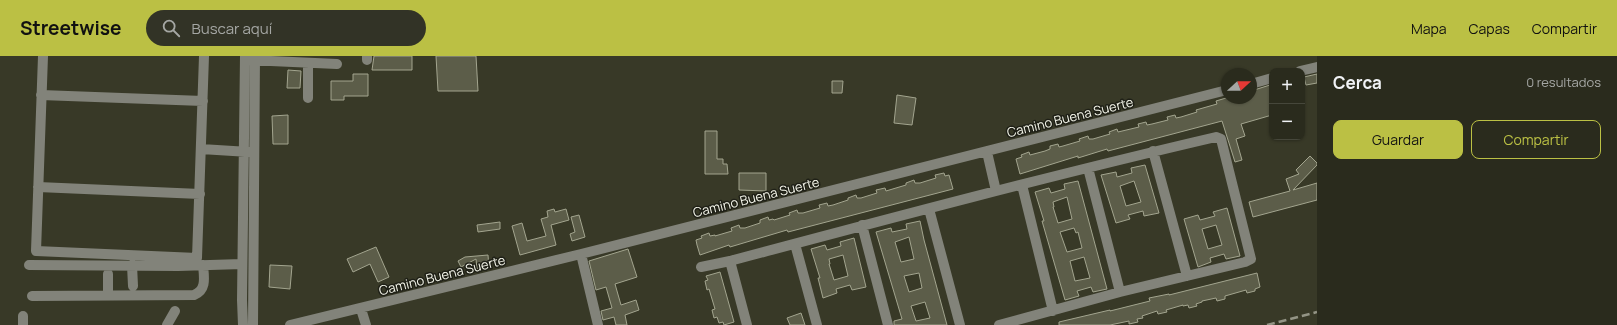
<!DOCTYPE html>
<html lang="es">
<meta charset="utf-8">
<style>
body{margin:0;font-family:Manrope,sans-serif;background:#323326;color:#f1f3f6}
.controls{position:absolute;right:12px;top:12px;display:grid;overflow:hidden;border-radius:8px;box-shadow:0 1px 3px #0004}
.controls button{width:36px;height:36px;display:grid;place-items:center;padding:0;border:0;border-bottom:1px solid #46473b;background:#2a2b1d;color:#f1f3f6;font:20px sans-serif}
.compass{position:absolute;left:1221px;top:12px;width:36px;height:36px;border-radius:50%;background:#2a2b1d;box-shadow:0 1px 3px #0004;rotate:69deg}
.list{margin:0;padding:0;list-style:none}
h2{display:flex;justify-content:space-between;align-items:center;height:52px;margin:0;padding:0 16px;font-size:17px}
h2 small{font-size:13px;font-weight:400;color:#a5a7a4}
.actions{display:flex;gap:8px;padding:12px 16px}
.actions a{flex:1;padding:9px 0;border:1px solid #bbc044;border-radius:8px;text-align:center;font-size:14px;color:#bbc044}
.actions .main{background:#bbc044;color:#111}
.icon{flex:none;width:22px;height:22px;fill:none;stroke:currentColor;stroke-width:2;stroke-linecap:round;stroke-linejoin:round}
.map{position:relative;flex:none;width:1317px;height:269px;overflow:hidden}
header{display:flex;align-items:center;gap:24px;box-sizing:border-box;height:56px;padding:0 20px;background:#bbc044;color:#111}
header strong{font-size:19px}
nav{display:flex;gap:22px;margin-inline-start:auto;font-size:14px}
.search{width:280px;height:36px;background:#323326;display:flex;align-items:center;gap:10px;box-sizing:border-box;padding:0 14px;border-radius:22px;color:#a5a7a4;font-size:15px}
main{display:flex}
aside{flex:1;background:#2a2b1d}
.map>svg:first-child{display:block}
.building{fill:#5c5d49;stroke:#a3a58f;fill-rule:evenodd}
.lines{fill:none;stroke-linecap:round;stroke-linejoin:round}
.minor{stroke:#82837a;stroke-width:10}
.rail{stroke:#939485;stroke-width:2.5;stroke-dasharray:8 4;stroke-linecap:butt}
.labels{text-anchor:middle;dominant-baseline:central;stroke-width:3;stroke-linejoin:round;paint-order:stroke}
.street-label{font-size:13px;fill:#f5f6ea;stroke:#1f2017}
</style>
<header>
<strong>Streetwise</strong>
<div class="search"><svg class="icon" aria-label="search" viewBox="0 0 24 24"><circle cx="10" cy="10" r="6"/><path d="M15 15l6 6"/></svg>Buscar aquí</div>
<nav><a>Mapa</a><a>Capas</a><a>Compartir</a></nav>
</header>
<main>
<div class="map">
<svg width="1317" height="269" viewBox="0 0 1317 269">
<rect width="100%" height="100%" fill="#383927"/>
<path class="building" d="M374,0H412V14H372Z
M436,0H476L478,35H438Z
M288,14L301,15L300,32H287Z
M353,18H368V40H344V44H331V25H353Z
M1317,18V27L1306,29L1304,21Z
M832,25H843L842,37H832Z
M1270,29L1272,35V59L1241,68L1245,80L1236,83L1242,104L1235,106L1222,65L1108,95L1107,93L1078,102V100L1020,118L1016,103L1022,101L1021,99L1029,96L1030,99L1045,95L1050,93V90L1058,88L1059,91L1063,90L1080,85L1079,83L1088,80L1089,83H1093L1110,78L1109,76L1117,73L1118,76L1139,71L1138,68L1146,66L1147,69L1152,68L1168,64L1167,61L1175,59L1176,62L1181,61L1197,56L1196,54L1217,48L1216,45L1226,42H1251V35Z
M897,39L916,42L912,69L894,67Z
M288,59V88H273L272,60Z
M705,75H717V103H723V108H727L728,118H705Z
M1310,100L1317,107V109L1293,134L1317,127V144L1253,161L1249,146L1290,135L1286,123L1299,118L1296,114Z
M1145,109L1159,157L1144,160L1143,155L1128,159L1130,163L1116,167L1101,119L1116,116L1117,121L1132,117L1131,112ZM1134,125L1141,146L1126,150L1120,130Z
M739,117H766V135L739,134Z
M944,117L945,120L949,119L953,133L788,176L787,174L730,191L729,189L700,199L697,189L696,184L702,182L701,180L709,177L710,180L715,179V180L732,175L731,172L739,169L740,172H745L760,167V164L768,161L769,164L773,163L774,164L790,159L789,157L797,154L798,157H803L820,152L819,149L827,147L828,150L833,149L848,144V142L856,139L857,142H861L877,137L876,134L885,132L886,135L906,129V127L914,124L915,127H920L936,122L935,119Z
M1078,125L1107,233L1093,236L1091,231L1077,235L1079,240L1065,244L1042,165H1044L1035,136L1049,132L1051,137L1065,133L1064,128ZM1067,141L1072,163L1058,167L1053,151H1054L1053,146ZM1074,172L1076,177L1078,176L1082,192L1067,196L1060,176ZM1084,201L1090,222L1075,225L1070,205Z
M1227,152L1240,200L1226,203L1224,198L1210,202L1211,206L1198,211L1184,163L1198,159L1200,164L1215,160L1213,156ZM1216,169L1222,189L1208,193L1202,173Z
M554,153L555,156L566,153L569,164L551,169L556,189L520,199L512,170L522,167L527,185L546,180L541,163L548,161L547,155Z
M579,159L585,181L572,185L570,178L575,176L571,161Z
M920,165L924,184L947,269H894V265L902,263L876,176L891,172L892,176L907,173L906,168ZM909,181L914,203L901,206L895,186ZM919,217L922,232L909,236L904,220ZM925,246L930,262L916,265L911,250Z
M500,166V173L478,176L477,169Z
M854,182L866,231L852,234L850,229L836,233L837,237L823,242L818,222H820L811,193L825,189L827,194L841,190L840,186ZM843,199L848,220L834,224L829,208H830L829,203Z
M376,191L389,221L378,226L370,208L353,216L347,203Z
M628,193L637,221L615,228L621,249L636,244L639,254L625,259L627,269H616L614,261L603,264L601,255L612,252L606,231L596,234L589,205Z
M488,199L489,212L477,213L476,203L461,211L458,205L465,201Z
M270,209L292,210L290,233L269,231Z
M720,216L734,266L724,269L723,266L719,267L717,261L714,262L712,254L715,253L709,233L707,234L705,225L708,224L706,220Z
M1257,217L1260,231L1255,233V235L1247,237L1246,234L1225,240V243L1217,245L1216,242L1202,245V246L1196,248L1197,250L1189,252L1188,249L1183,250V249L1166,254L1167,256L1158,258L1157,255L1142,260L1143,262L1137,263L1138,266L1129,268V265L1110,269H1059V266L1110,254V255L1150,245L1149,242L1169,238V239Z
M801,257L805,269H790L787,262Z"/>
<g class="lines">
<path class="minor" d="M43,0L36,195L197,202L204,0
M249,4L337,8
M367,4V0
M1300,15L1317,11
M1251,28L1272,22
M41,39L203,45
M308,42V7
M201,93L249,96
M1153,95L1187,220
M987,96L996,135
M1088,112L1120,236
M1022,129L1053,255
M38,131L200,138
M929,153L960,269
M862,169L888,269
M795,188L817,269
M581,198L598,269
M730,205C891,162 1053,119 1216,81L1221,83L1251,203L1245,206L1120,236L999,269
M29,209L178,210L242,208
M132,209L133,230
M701,211L730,205L747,269
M32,240L194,239C207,234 204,221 203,209
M108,240V218
M361,253L366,269
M23,269V260
M167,269L175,255
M243,269L242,244L245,0
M253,269L255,0
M290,269L581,198L1227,34"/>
<path class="rail" d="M1267,269L1317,256"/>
</g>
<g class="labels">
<g class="street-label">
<text transform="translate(1070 61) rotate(-14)">Camino Buena Suerte</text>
<text transform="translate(756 141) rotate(-14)">Camino Buena Suerte</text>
<text transform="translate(442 219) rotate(-14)">Camino Buena Suerte</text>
</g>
</g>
</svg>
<div class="controls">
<button>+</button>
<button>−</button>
</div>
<svg class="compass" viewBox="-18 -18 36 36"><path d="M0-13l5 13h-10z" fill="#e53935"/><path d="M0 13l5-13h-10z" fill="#a5a7a4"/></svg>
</div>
<aside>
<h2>Cerca<small>0 resultados</small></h2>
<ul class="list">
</ul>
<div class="actions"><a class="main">Guardar</a><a>Compartir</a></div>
</aside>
</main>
